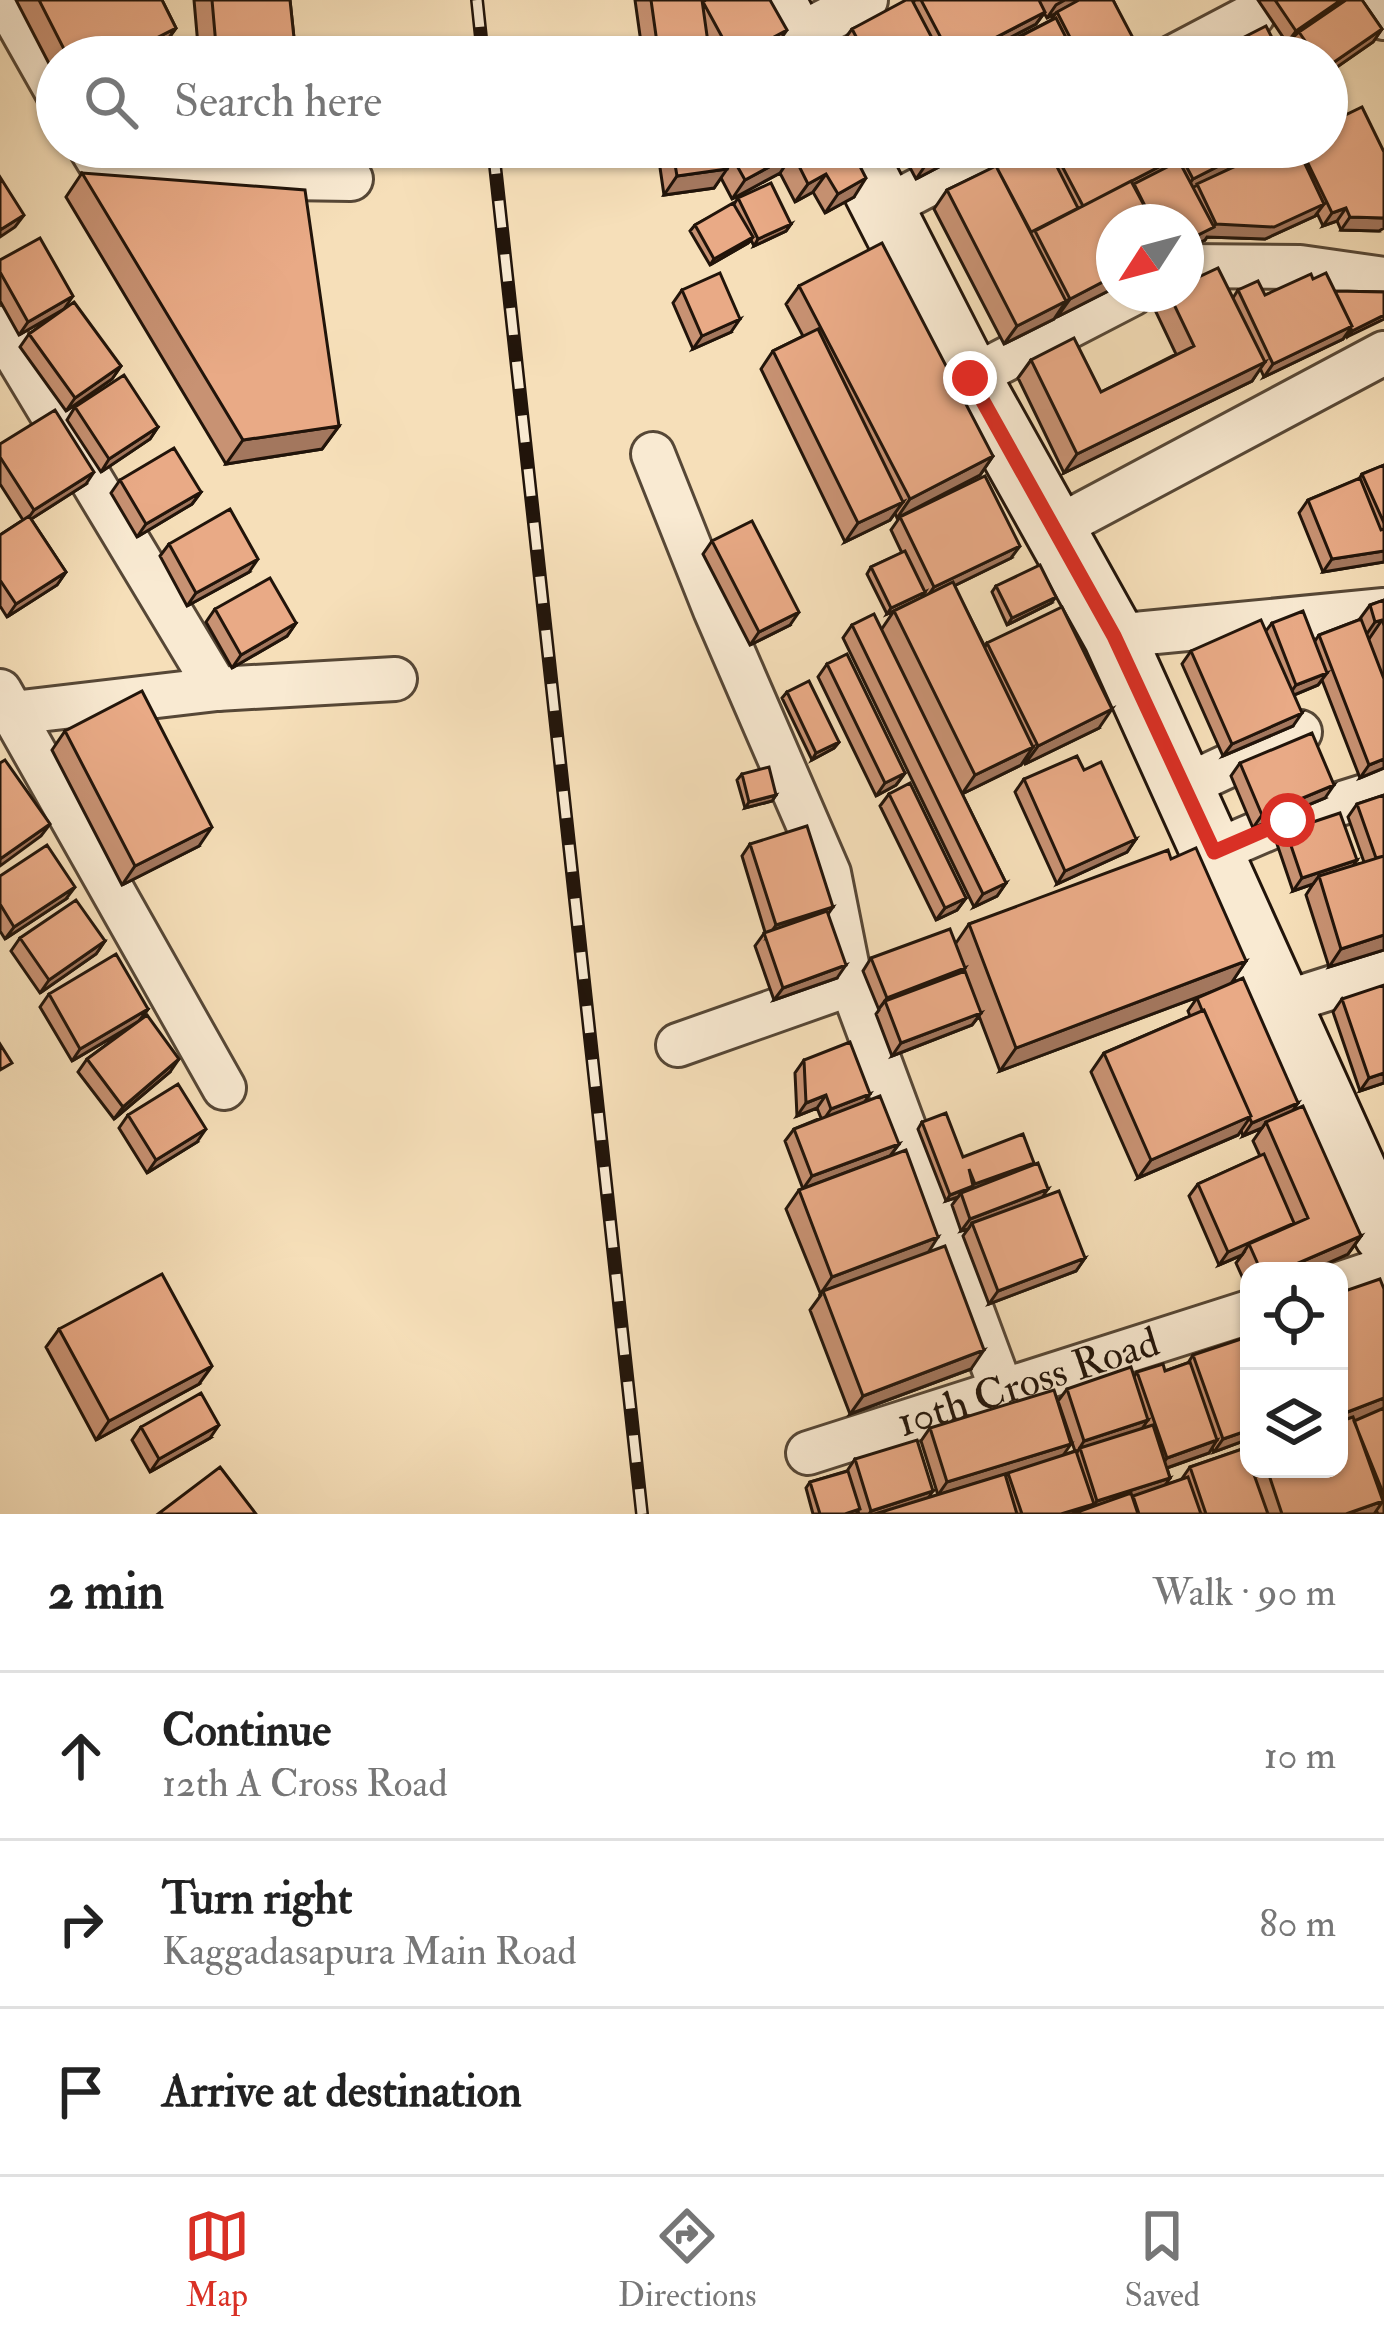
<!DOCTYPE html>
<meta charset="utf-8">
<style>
body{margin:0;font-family:"IM FELL Double Pica",serif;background:#f6f6f6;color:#222}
.controls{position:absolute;right:36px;bottom:36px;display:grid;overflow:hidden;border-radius:24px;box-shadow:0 3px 9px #0004}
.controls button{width:108px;height:108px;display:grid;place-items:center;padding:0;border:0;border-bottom:3px solid #e0e0e0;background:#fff;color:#222;font:60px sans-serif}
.compass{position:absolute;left:1096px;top:204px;width:108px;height:108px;border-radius:50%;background:#fff;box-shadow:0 3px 9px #0004;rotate:234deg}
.stop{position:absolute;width:36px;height:36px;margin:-27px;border:9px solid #d93025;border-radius:50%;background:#fff}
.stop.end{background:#d93025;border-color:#fff;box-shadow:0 3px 12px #0008}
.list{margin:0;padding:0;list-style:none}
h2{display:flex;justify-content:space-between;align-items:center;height:156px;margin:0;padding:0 48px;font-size:51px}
h2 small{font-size:39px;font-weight:400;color:#767676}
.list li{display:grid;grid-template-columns:78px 1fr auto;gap:36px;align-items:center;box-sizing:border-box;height:168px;padding:0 48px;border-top:3px solid #e0e0e0}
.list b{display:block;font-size:45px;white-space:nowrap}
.list p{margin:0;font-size:39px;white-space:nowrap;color:#767676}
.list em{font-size:39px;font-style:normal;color:#767676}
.icon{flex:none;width:66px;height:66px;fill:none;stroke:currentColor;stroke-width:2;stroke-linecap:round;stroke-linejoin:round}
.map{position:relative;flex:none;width:1384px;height:1514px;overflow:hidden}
.search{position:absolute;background:#fff;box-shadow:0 3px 9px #0004;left:36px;right:36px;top:36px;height:132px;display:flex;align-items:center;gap:30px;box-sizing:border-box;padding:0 42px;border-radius:66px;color:#767676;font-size:45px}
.sheet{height:660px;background:#fff}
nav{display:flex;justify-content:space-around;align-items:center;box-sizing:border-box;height:168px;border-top:3px solid #e0e0e0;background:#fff;font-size:33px;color:#767676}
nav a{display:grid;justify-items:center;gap:6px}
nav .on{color:#d93025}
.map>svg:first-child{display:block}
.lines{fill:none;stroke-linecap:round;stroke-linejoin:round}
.street-casing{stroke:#564736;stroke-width:48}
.secondary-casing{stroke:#21140a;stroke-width:66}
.street{stroke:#f9ead2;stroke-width:42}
.secondary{stroke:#f9ead2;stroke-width:60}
.rail-casing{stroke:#21140a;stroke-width:14}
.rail{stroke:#f9ead2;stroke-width:9;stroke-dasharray:27;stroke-linecap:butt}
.wall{fill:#c89273;stroke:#21140a;stroke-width:3}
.shaded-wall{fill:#a3775e;stroke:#21140a;stroke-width:3}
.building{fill:#e9aa86;stroke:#21140a;stroke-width:3}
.route{stroke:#d93025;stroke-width:15}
.labels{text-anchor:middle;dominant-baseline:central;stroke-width:9;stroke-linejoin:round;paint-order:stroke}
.street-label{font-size:42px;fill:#21140a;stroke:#f9ead2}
</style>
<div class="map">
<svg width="1384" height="1514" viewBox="0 0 1384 1514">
<rect width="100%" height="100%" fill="#f6dfb9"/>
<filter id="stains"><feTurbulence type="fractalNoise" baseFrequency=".00167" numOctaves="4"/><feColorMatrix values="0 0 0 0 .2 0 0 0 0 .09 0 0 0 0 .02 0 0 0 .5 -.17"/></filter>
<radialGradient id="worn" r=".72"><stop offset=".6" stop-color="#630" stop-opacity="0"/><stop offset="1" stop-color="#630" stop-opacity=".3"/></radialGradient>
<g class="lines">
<g class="street-casing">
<g id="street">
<path d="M5,0L57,92"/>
<path d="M1371,0L1384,18"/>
<path d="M794,37L866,0"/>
<path d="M1173,57L1253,15"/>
<path d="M90,147L107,175L351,179"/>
<path d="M884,208L1000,147"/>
<path d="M1186,266L1300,267L1384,279"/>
<path d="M0,328L217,689"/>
<path d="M970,378L1132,294"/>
<path d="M653,454L715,610L829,873L851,984L1002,1391"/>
<path d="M1054,529L1384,353"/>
<path d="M1114,636L1384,610"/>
<path d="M0,691L224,1088"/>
<path d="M13,713L217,689L395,679"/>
<path d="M1185,786L1300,732"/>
<path d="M1214,852L1288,820L1384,790"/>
<path d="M1280,1004L1384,971"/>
<path d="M678,1045L851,984"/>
<path d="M1339,1284L1384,1269"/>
<path id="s1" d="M808,1453L1249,1312"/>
</g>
</g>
<g class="secondary-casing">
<path id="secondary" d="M774,0L804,57
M852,147L970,378L1114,636L1384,1233"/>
</g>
<use href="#street" class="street"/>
<use href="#secondary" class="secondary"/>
<g class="rail-casing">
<path id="rail" d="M477,0L483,57
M493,147L642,1514"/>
</g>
<use href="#rail" class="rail"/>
</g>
<path class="wall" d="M16,0H162L176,28L163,46L142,57H57V79Z
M194,0H290L296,57H199Z
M635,0H770L778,43L752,57H717L707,39L710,57H643Z
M915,0H1113L1140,57H980L1051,20L1056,13L1047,18L1044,13L1036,24L973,57H851L843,41L852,29L913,3Z
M1258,0H1362L1382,29L1373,42L1327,74V57H1298L1290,45L1294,39L1287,43Z
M657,147H850L854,197L825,213L813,192L795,202L780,173L732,199L721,178L714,188L664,195Z
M899,147H977L916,179Z
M1037,147H1327L1379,231L1341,230L1337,221L1323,226L1317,213L1315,216L1265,239L1207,237L1205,240L1114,222V288L1057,317L1056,315L1054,319L1004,344L934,209L947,190Z
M82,173L339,426L322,449L226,464L66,197Z
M738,198L791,224L786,231L754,246L751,240L748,243L710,265L690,231L695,225L734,204Z
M0,260L65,308L121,366L112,379L66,411L20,347L29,334L62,310L19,335L0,301Z
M1313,279L1335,291L1384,292L1347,337L1346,335L1343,339L1264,377L1260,368L1252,381L1064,473L1018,378L1031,360L1101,392L1176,354L1155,310L1167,294L1233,298L1238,290L1265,295Z
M799,286L993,456L980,475L897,518L895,513L890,520L845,542L761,369L773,351L803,336L786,304Z
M682,290L731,332L693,349L673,303Z
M75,407L158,427L150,439L101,472L67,420Z
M0,444L86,484L31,519L66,572L57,585L7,617L0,606V535L23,520L0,484Z
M1384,465V562L1323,572L1299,513L1308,500L1359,479L1362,474Z
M120,480L201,492L192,504L137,537L111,493Z
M900,517L1011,558L954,586L985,647L987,643L1099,728L1025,764L1023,761L1021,765L962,794L1006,883L997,896L974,907L843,638L852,625L881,630L894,611L900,608L887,614L867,574L871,567L902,553L891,530Z
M712,541L790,625L750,645L703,554Z
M169,544L249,572L187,606L160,556Z
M996,586L1051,603L1007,625L992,592Z
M1384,600V768L1360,778L1322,680L1318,685L1294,695L1293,726L1223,756L1182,664L1191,651L1266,631L1272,623L1315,641L1319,635L1359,620L1370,605Z
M215,609L296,623L287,636L232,668L206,622Z
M827,664L905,773L896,785L876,796L818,677Z
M787,692L839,742L834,748L812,760L782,698Z
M65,731L199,846L122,885L52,750Z
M1240,763L1325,798L1253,828L1231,776Z
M1084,770L1136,839L1127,852L1057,884L1015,792L1024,779Z
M742,774L776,795L772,801L745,808L737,780Z
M889,794L966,898L957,910L936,920L880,806Z
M1384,795V950L1329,967L1306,895L1313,884L1293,891L1277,844L1286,831L1353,866L1364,862L1348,817L1357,804Z
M750,844L828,914L837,978L774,1000L755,946L765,932L742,856Z
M1171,859L1246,961L1231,983L1298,1103L1293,1110L1361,1236L1348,1254L1310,1271H1249V1292L1236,1263L1242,1255L1219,1265L1189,1196L1198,1184L1260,1156L1253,1141L1262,1128L1243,1136L1241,1130L1238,1135L1138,1178L1091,1072L1104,1053L1190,1016L1188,1011L1197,998L1216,990L1000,1071L979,1016L972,1025L892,1056L876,1014L879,1010L863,971L871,958L956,943L969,924Z
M0,876L66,899L5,939L0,931Z
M20,938L105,941L96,954L40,993L11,951Z
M49,994L148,1009L141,1019L170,1072L114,1119L78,1072L87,1059L132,1026L72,1061L40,1007Z
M1342,999L1384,1083L1360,1091L1333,1012Z
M804,1060L865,1102L899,1144L890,1156L928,1252L971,1369L850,1414L810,1310L821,1295L786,1209L799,1190L803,1189L785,1141L794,1129L821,1118L817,1108L797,1116L795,1073Z
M128,1115L197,1142L147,1173L119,1128Z
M922,1122L963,1157L1032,1166L1043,1197L1085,1258L1076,1271L989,1304L963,1236L968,1229L961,1231L952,1205L958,1197L946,1201L918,1129Z
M1384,1289V1514H1378L1376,1510L1374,1514H859L858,1511L856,1514H813L806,1488L810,1482L847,1471L855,1459L928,1498L1006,1476L1008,1473L938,1495L921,1441L930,1428L1064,1455L1075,1451L1058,1401L1067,1389L1134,1377L1137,1372L1165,1371L1188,1363L1193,1355L1244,1339L1249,1334V1439L1214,1452L1212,1448L1209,1453L1167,1468L1170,1478L1165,1485L1181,1480L1190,1467L1243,1449L1249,1440V1469H1339V1293Z
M59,1329L199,1384L96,1440L46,1347Z
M141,1427L210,1438L150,1472L132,1440Z"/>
<path class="shaded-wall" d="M1065,0H1080L1047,18L1056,5Z
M1341,0H1349L1299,32L1287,43L1296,31Z
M1045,12L1036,24L973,57H958Z
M176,28L163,46L142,57H119Z
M1382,29L1373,42L1327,74V67Z
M787,30L778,43L752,57H737Z
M961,147H977L916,179L925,166Z
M1261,147H1276L1251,160Z
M1254,148L1245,161L1184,192L1193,179Z
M793,154L780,173L732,199L745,180Z
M1178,157L1169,170L1083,206Z
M727,169L714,188L664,195L677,176Z
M826,174L813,192L795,202L808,184Z
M866,178L854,197L825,213L838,194Z
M1324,204L1315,216L1265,239L1207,237L1205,240L1186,249V241L1213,227L1216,224Z
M1346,208L1337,221L1323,226L1332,213Z
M24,215L15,227L0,237V230Z
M1350,217L1384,218V228L1379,231L1341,230Z
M791,224L786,231L754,246L758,239Z
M753,237L748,243L710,265L714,259Z
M1114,276V288L1057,317L1070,299Z
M73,296L64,309L19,335L28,322Z
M1066,301L1054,319L1004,344L1017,326Z
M1384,315V319L1347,337L1352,331Z
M740,319L731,332L693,349L702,336Z
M1352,326L1343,339L1264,377L1273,364Z
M1265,362L1252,381L1064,473L1077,454Z
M121,366L112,379L66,411L75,398Z
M339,426L322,449L226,464L243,440Z
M158,427L150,439L101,472L109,459Z
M993,456L980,475L897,518L910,499Z
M94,472L86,484L25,523L34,510Z
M201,492L192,504L137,537L146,524Z
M903,502L890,520L845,542L858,523Z
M1020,546L1011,558L925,600L934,587Z
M1384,551V562L1323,572L1332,559Z
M258,559L249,572L187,606L196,593Z
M66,572L57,585L7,617L16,604Z
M925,592L921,598L887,614L891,608Z
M1056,597L1051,603L1007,625L1012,618Z
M799,612L790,625L750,645L759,632Z
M1382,620L1369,639L1362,641L1375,622Z
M296,623L287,636L232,668L241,655Z
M1327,673L1318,685L1287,698L1296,685Z
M1112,709L1099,728L1025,764L1038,746Z
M1302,713L1293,726L1223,756L1232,744Z
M839,742L834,748L812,760L816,753Z
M1033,747L1021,765L962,794L975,775Z
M1384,759V768L1360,778L1369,765Z
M905,773L896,785L876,796L885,783Z
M1334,785L1325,798L1253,828L1262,815Z
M776,795L772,801L745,808L749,802Z
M50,824L41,836L0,866V859Z
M212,827L199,846L122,885L135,866Z
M1136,839L1127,852L1057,884L1065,871Z
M1357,860L1348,873L1319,876L1313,884L1293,891L1302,878Z
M1006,883L997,896L974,907L983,894Z
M75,887L66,899L5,939L14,927Z
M966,898L957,910L936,920L945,908Z
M833,907L824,920L767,938L776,925Z
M1384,935V950L1329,967L1341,949Z
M105,941L96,954L40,993L49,980Z
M1246,961L1230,985L1000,1071L1016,1048Z
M846,965L837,978L774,1000L783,988Z
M965,968L956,981L885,1001L878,1010L887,998Z
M148,1009L139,1021L72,1061L80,1049Z
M981,1013L972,1025L892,1056L901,1043Z
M179,1059L170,1072L114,1119L123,1107Z
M1384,1073V1083L1360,1091L1369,1078Z
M870,1094L861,1107L822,1122L831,1109Z
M826,1095L817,1108L797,1116L806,1103Z
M1298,1103L1289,1116L1266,1122L1262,1128L1243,1136L1252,1123Z
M1251,1116L1238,1135L1138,1178L1151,1160Z
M206,1129L197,1142L147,1173L156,1160Z
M899,1144L890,1156L803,1189L812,1176Z
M973,1186L961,1193L958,1197L946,1201L950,1195Z
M1048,1189L1039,1202L972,1223L968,1229L961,1231L970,1219Z
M1294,1223L1249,1244L1242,1255L1219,1265L1228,1252Z
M1361,1236L1348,1254L1310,1271H1280Z
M938,1237L926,1256L823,1291L819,1296L832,1277Z
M1085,1258L1076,1271L989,1304L998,1291Z
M984,1350L971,1369L850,1414L863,1396Z
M212,1366L199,1384L96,1440L109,1421Z
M1384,1398V1412L1353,1424L1339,1422L1345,1413Z
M1148,1420L1139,1433L1080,1448L1076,1454L1084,1441Z
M219,1425L210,1438L150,1472L159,1459Z
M1249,1430V1439L1214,1452L1223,1439Z
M1217,1440L1209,1453L1158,1471L1167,1458Z
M1071,1444L1062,1457L938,1495L947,1482Z
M1170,1478L1161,1491L1088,1514L1097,1501Z
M933,1491L924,1504L892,1514H869L871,1511Z
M1383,1501L1374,1514H1346Z"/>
<path class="building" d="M39,0H162L176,28L119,57H68Z
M212,0H290L296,57H217Z
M651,0H702L710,57H659Z
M706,0H770L787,30L737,57H733L703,2Z
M906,0H912L942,57H867L852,29Z
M921,0H1039L1045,12L958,57H951Z
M1079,0H1113L1142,55L1138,57H1080L1057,12Z
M1275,0H1341L1296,31Z
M1346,0H1362L1382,29L1327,67V57H1316L1299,32Z
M1056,18L1076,57H980Z
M1266,26L1282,57H1213L1211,54Z
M793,40L802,57H761Z
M1362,107L1384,152V218L1350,217L1346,208L1332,213L1300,147H1327V124Z
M672,147H723L727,169L677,176Z
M746,147H850L866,178L838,194L826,174L808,184L793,154L745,180L731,155Z
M915,147H961L925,166Z
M1037,147H1047L1078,208L1031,232L997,168Z
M1052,147H1172L1178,157L1083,206Z
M1176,147H1253L1254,148L1193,179Z
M1277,147H1297L1324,204L1274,227L1216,224L1197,184Z
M1179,161L1214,227L1186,241V222H1153L1134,184Z
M996,166L1066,301L1017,326L947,190Z
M82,173L305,190L339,426L243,440Z
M0,177L24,215L0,230Z
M1131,181L1153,222H1114V276L1070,299L1035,231Z
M771,183L791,224L758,239L738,198Z
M733,203L753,237L714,259L695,225Z
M40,238L73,296L28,322L0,272V260Z
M882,243L993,456L910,499L799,286Z
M1218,268L1265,362L1077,454L1031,360L1074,338L1101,392L1194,346L1169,294H1186V283Z
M720,273L740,319L702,336L682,290Z
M1326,273L1352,326L1273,364L1238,290L1258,281L1265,295L1311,274L1313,279Z
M1335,291L1384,292V315L1352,331L1350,327L1352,326Z
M74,302L121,366L75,398L29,334Z
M818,329L903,502L858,523L773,351Z
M124,375L158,427L109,459L75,407Z
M55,410L94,472L34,510L0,457V444Z
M174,448L201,492L146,524L120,480Z
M1384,465V523L1362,474Z
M985,476L1020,546L934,587L900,517Z
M1360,478L1381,530L1384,529V551L1332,559L1308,500Z
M230,509L258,559L196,593L169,544Z
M29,516L66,572L16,604L0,580V535Z
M752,521L799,612L759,632L712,541Z
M905,551L925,592L891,608L871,567Z
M1040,565L1056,597L1012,618L996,586Z
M270,578L296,623L241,655L215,609Z
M953,582L1033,747L975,775L894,611Z
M1384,600V625L1382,620L1375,622L1370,605Z
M1062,607L1112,709L1038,746L987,643Z
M1303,611L1327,673L1296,685L1272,623Z
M874,614L1006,883L983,894L852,625Z
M1361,619L1384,679V759L1369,765L1319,635Z
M1261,620L1302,713L1232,744L1191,651Z
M847,654L905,773L885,783L827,664Z
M809,681L839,742L816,753L787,692Z
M142,691L212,827L135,866L65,731Z
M1312,733L1334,785L1262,815L1240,763Z
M1077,756L1084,770L1101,762L1136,839L1065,871L1024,779Z
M5,760L50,824L0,859V763Z
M769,767L776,795L749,802L742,774Z
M910,783L966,898L945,908L889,794Z
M1384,795V856L1376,858L1357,804Z
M1340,813L1357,860L1302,878L1286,831Z
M807,826L833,907L776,925L750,844Z
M47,845L75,887L14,927L0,904V876Z
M1196,848L1246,961L1016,1048L969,924L1168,850L1171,859Z
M1384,856V935L1341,949L1319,876Z
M76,900L105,941L49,980L20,938Z
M827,911L846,965L783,988L764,933Z
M950,929L965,968L887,998L871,958Z
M116,954L148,1009L80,1049L49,994Z
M965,971L981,1013L901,1043L885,1001Z
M1243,978L1298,1103L1252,1123L1249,1117L1251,1116L1204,1010H1202L1197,998Z
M1384,985V1073L1369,1078L1342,999Z
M1204,1010L1251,1116L1151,1160L1104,1053Z
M147,1015L179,1059L123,1107L87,1059Z
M850,1042L870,1094L831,1109L826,1095L806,1103L804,1060Z
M0,1044L12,1063L0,1070Z
M178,1084L206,1129L156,1160L128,1115Z
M880,1096L899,1144L812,1176L794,1129Z
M1303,1106L1361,1236L1280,1271H1261L1249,1244L1308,1218L1266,1122Z
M946,1113L963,1157L1023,1134L1034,1163L975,1184L969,1169L973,1186L950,1195L922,1122Z
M906,1150L938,1237L832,1277L799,1190Z
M1264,1154L1294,1223L1228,1252L1198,1184Z
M1038,1163L1048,1189L970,1219L961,1193Z
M1059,1191L1085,1258L998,1291L972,1223Z
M945,1246L984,1350L863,1396L823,1291Z
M162,1274L212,1366L109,1421L59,1329Z
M1380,1279L1384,1289V1398L1345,1413L1339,1396V1293Z
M1244,1338L1249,1352V1430L1223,1439L1193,1355Z
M1190,1362L1217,1440L1167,1458L1137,1372L1163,1364L1165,1371Z
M1131,1367L1148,1420L1084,1441L1067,1389Z
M1054,1390L1071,1444L947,1482L930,1428Z
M201,1393L219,1425L159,1459L141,1427Z
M1339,1406L1344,1420L1353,1417L1383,1501L1346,1514H1282L1267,1469H1339Z
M1384,1408V1495L1354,1421Z
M1153,1425L1170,1478L1097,1501L1080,1448Z
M917,1440L933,1491L871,1511L855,1459Z
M1245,1448L1249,1460V1469H1252L1268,1514H1206L1190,1467Z
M1076,1451L1094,1504L1061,1514H1022L1008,1473Z
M220,1467L256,1514H158Z
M848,1471L860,1509L845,1514H820L810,1482Z
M1005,1474L1017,1514H875Z
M1188,1477L1201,1514H1139L1133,1496Z
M1131,1493L1138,1514H1072Z"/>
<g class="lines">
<path class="route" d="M970,378L1114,636L1214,852L1288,820"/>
</g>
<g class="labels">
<g class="street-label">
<text stroke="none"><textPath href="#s1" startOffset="231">10th Cross Road</textPath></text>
</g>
</g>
<rect width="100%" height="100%" filter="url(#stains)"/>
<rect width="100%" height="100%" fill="url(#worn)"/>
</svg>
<div class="controls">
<button><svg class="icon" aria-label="locate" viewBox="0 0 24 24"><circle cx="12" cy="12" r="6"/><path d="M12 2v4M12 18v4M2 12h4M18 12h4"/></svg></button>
<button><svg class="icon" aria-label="layers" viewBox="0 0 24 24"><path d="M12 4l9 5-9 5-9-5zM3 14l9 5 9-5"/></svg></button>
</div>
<svg class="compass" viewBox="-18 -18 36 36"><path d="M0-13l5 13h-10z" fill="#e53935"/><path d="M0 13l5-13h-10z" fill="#767676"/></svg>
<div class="stop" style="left:1288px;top:820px"></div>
<div class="stop end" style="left:970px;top:378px"></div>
<div class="search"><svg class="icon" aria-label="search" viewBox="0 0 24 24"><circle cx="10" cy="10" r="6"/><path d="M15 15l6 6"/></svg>Search here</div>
</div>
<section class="sheet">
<h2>2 min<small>Walk · 90 m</small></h2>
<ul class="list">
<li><svg class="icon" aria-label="ahead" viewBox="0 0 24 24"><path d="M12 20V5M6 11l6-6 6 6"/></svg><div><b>Continue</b><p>12th A Cross Road</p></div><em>10 m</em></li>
<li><svg class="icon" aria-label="right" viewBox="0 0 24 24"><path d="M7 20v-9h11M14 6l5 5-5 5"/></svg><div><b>Turn right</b><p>Kaggadasapura Main Road</p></div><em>80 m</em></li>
<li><svg class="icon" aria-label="arrive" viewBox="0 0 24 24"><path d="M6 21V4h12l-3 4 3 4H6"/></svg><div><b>Arrive at destination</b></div></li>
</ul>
</section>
<nav>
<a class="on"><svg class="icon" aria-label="map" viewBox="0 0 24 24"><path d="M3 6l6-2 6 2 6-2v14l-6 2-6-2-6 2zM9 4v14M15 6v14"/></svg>Map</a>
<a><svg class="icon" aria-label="directions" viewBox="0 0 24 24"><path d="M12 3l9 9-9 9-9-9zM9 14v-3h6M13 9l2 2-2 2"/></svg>Directions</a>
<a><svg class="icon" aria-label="saved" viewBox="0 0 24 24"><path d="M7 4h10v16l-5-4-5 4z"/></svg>Saved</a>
</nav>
